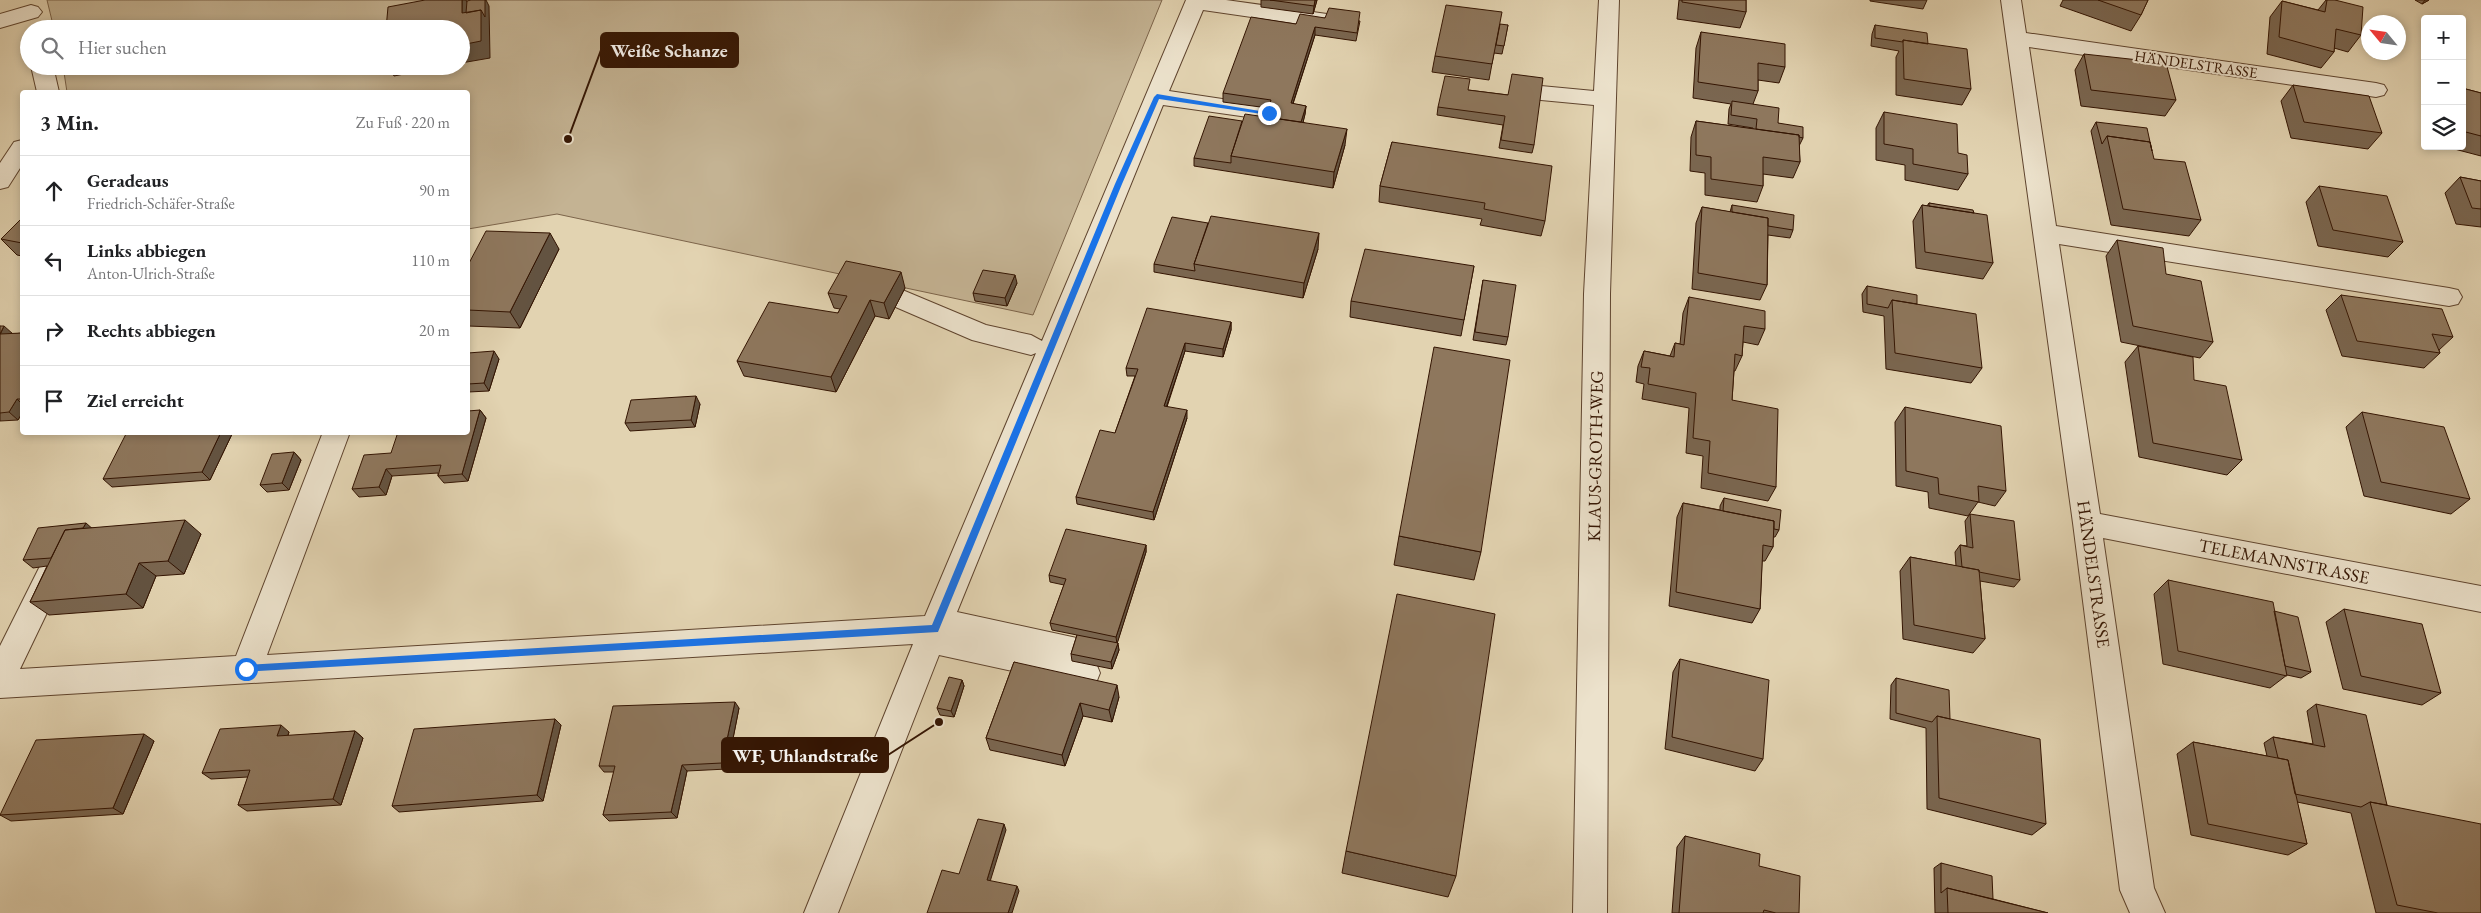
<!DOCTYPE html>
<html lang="de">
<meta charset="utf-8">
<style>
body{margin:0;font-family:"EB Garamond",serif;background:#f2f2f2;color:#202124}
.controls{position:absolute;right:15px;top:15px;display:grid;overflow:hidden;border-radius:5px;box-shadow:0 2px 8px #0003}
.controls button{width:45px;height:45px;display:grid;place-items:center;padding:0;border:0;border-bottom:1px solid #e0e0e0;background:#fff;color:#202124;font:25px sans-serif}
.compass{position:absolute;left:2361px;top:15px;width:45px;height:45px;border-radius:50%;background:#fff;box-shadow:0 2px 8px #0003;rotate:299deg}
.stop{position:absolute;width:15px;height:15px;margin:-11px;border:4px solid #1a73e8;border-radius:50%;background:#fff}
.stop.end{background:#1a73e8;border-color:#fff;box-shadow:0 1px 5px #0008}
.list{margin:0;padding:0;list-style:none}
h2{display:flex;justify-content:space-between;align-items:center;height:65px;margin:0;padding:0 20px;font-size:21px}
h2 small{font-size:16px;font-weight:400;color:#757577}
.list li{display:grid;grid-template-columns:32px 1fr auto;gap:15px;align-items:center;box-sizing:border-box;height:70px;padding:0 20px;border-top:1px solid #e0e0e0}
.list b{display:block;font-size:19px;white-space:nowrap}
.list p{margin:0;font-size:16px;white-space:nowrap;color:#757577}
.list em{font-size:16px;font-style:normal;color:#757577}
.icon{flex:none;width:28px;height:28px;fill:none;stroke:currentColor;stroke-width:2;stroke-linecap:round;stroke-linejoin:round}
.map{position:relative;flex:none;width:2481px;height:913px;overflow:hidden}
.search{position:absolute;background:#fff;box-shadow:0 2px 8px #0003;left:20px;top:20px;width:450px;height:55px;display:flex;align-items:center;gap:12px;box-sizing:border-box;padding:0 18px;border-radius:28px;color:#757577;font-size:19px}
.panel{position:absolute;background:#fff;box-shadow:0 2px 8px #0003;left:20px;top:90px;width:450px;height:345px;border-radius:5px}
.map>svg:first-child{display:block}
.green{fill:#c4b393;stroke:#7c644a}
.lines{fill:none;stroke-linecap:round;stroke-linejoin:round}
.minor-casing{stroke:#5f442e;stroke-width:2}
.minor{fill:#ece2cc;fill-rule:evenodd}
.wall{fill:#7a6650;stroke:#331402}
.shaded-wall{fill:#635341;stroke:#331402}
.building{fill:#8e775d;stroke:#331402}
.route{fill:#1a73e8}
.labels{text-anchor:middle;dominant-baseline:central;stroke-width:4;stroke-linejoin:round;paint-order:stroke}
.far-street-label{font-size:15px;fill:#331402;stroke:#ece2cc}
.street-label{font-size:18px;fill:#331402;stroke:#ece2cc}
.leader{fill:none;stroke:#331402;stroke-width:2}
.callout-dot{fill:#331402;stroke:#ece2cc;stroke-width:2}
.callout{fill:#331402;stroke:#331402;stroke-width:2}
.callout-label{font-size:19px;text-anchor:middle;font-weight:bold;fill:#fff}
</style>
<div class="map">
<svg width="2481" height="913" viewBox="0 0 2481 913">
<rect width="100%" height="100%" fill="#e2d3b1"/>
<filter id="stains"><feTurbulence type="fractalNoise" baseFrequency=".004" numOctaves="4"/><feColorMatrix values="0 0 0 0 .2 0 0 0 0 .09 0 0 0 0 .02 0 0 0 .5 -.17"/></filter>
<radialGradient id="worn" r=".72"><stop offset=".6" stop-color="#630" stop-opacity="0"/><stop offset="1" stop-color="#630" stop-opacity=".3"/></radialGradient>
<path class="green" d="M47,0H1162L1033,315L557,214L468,229V92H67L63,66H461V29H54Z"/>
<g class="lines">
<g class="minor-casing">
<path id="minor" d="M1186,0H1226L1327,14L1334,16L1338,21L1334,26L1327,28L1203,10L1169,91L1269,106L1277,108L1280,113L1277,118L1269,120L1163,105L957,612L1086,640L1090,650L1086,659L1096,663L1100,673L1096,683L1085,687L939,655L838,913H804L913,644L0,698V646L42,562L52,558L62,562L67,571L20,669L236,656L323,432H350L267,655L925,616L1036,353L1031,355L972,340L891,305L887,298L891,291L900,289L986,325L1031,335L1042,341Z
M1599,0H1619L1610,294L1607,913H1573L1584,294L1594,105L1541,100L1533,98L1530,93L1533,88L1541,86L1594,91Z
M2001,0H2021L2026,33L2376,83L2384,85L2387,90L2384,95L2376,97L2029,47L2056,226L2449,288L2458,290L2462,297L2458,304L2449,306L2059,244L2100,514L2481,586V612L2103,538L2154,888L2165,913H2130L2120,890L2073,523Z
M31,5L38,7L42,12L38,17L0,28V14Z
M31,66H53L59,92H37Z
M22,140V165L8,187L0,189V163L14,142Z"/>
</g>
<use href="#minor" class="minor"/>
</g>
<path class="wall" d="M1261,0H1317L1313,14L1261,7Z
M1679,0H1746V12L1740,28L1677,19Z
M1870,0H1927L1923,9L1870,1Z
M2063,0H2148L2141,15L2131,31L2060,6Z
M2326,0H2335L2361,35L2348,52L2334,48V52L2321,68L2267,54L2270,17L2282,1L2318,10Z
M2415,0H2429L2422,4Z
M1325,18L1360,21L1356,41L1315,35L1293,104L1306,106L1305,114L1303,122L1345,145L1333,188L1194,166V158L1266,117L1268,108L1223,102V93L1296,24Z
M1508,25L1502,54L1494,53L1489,80L1432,72L1435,56Z
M1875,25L1928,44L1971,89L1962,105L1896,95V57L1899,51L1871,46L1872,34Z
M1701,32L1785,67L1779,83L1758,80V91L1753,104L1778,123L1803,138L1799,146L1800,162L1793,178L1763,174V186L1757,202L1705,195V173L1690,171L1691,137L1696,121L1753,129V128L1728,124L1729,109L1731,104L1693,98L1696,48Z
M2084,54L2176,100L2165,116L2081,106L2075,70Z
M2293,85L2382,133L2368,149L2291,138L2281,101Z
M2462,88L2481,93V156L2443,146H2462Z
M1468,90L1508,95L1534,145L1532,153L1499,148L1503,125L1437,115L1438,107Z
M1884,112L1958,153L1968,174L1958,190L1905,180V165L1876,160V128Z
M2096,122L2154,159L2201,220L2189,236L2111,225L2091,131Z
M1392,142L1545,221L1541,236L1480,225L1482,219L1379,202L1380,186Z
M2460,177L2481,181V227L2456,224L2445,193Z
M2319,186L2403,242L2388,257L2318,246L2306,202Z
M1929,203L1974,213L1993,263L1983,279L1916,268L1913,221L1922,205L1927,206Z
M1732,205L1793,230L1790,238L1768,235L1767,285L1760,300L1692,289L1696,223L1702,207L1730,212Z
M22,218V256L17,255L1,239Z
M2117,240L2166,274L2213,342L2200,358L2121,342L2106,256Z
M559,249L520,328L468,326V265Z
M1318,249L1303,298L1154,272V264Z
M1474,266L1461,336L1350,317L1351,301Z
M1483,280L1508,337L1506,345L1473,340Z
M1017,283L1007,306L975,301L973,293Z
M1867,286L1917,304L1982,368L1971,383L1886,369L1884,316L1863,312L1862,294Z
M905,288L889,319L875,316L836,392L744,376L737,361L838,313L840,309L834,308L828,293Z
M2341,295L2453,337L2439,350L2440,353L2424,368L2342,356L2326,310Z
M1689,297L1765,329L1758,345L1743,342L1742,356L1735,371H1734L1732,400L1776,487L1768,501L1701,488L1703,456L1686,453L1689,408L1642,399L1644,384L1636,382L1638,366L1644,351L1670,356L1675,343L1680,344L1683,313Z
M1231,322V330L1223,357L1185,351L1167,407L1187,418L1154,520L1077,504L1076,497L1115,433L1135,376H1127L1126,368Z
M0,326L13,334L22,333V413L18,420L0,421Z
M2138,346L2194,380L2242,460L2227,475L2139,457L2125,362Z
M468,353L499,359L489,391L468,392Z
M700,404L695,427L630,431L625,423Z
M1905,407L2006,491L1995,506L1978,502L1968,516L1929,508L1928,492L1896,486L1895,422Z
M480,410L486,418L468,481L444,483L438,476V473L392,476L386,495L359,497L352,489L391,453Z
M2362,412L2470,499L2451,514L2364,496L2346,427Z
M233,432L210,480L112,487L103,479Z
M294,452L301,460L289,490L267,492L260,485Z
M1724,498L1779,530L1775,537H1773V547L1765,561H1762L1760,609L1752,623L1669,606L1677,517L1683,503L1720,510V506Z
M1970,514L2020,580L2014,587L1980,581L1985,639L1973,653L1903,639L1900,571L1910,557L1956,566L1955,552L1960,545L1967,546L1965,521Z
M91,528L201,534L184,574L156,576L143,608L49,615L30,602L47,566L33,568L23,560Z
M1399,536L1481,552L1474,580L1394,565Z
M1146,545V552L1117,643L1119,650L1112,669L1072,661L1071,654L1077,635L1052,630L1050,623L1064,585L1050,582L1049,575Z
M2168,580L2274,611L2311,672L2301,678L2287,675L2270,688L2163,664L2154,594Z
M2344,609L2441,693L2422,705L2343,689L2326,622Z
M1680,659L1763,759L1755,771L1665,749L1673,672Z
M1014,662L1119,697L1112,722L1083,716L1065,766L990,750L986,738Z
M1896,678L1950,719L2046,824L2032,835L1927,809L1926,728L1890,719L1891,685Z
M962,680L964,686L954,717L940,715L937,708Z
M2316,704L2387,805L2481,913H2376L2351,813L2297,802L2307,844L2288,855L2191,835L2177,754L2193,742L2267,756L2264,743L2273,737L2313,744L2307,711Z
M739,708L727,769L687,771L677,818L609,821L603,815L614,772H604L599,766Z
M555,719L561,725L543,801L399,812L392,806Z
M355,731L363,738L341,805L247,811L238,805L248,777L211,779L202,773L289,732L288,736Z
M154,741L123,814L11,821L0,815Z
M1685,836L1759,866L1799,913H1672L1677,847Z
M1346,851L1456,876L1448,897L1342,873Z
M1941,863L1993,899L2048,913H1935L1934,868Z"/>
<path class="shaded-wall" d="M462,0H466L471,9L481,10L485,0H486L489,6L490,58L461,63Z
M1315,0H1317L1313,14L1314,6Z
M2425,0H2429L2422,4Z
M1315,27V35L1290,112L1291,103Z
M388,66H445L394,76Z
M1306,106L1305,114L1301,131V122Z
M1347,129L1345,145L1333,188L1334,172Z
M550,233L559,249L520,328L510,312Z
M1319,233L1318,249L1303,298L1304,283Z
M901,272L905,288L889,319L884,303Z
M1015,275L1017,283L1007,306L1005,298Z
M870,300L875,316L836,392L831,377Z
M1231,322V330L1223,357V349Z
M4,326L13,334L0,335Z
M1185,343V351L1164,414V406Z
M494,351L499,359L489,391L484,383Z
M696,396L700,404L695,427L691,420Z
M17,399L22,404V413L18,420L9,412Z
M480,410L486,418L468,481L462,474Z
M1187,410V418L1154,520L1153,512Z
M221,432H233L210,480L202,472Z
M294,452L301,460L289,490L282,483Z
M386,469L392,476L386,495L379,487Z
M185,520L201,534L184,574L168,561Z
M86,523L95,531L79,536Z
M1146,545V552L1117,644L1116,637Z
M139,563L156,576L143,608L126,594Z
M1118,643L1119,650L1112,669L1111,662Z
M962,680L964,686L954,717L951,711Z
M1117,685L1119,697L1112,722L1109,710Z
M735,702L739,708L727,769L722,763Z
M1080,703L1083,716L1065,766L1062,755Z
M555,719L561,725L543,801L537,795Z
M281,725L289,732L285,743L277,736Z
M355,731L363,738L341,805L333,799Z
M144,734L154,741L123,814L113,808Z
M682,765L687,771L677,818L671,812Z
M1004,824L1006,830L989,885L987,880Z
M1017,886L1019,891L1012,913H1008Z"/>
<path class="building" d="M425,0H462V13L481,10V41L461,45V29H386L388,7Z
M471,0H485V17L481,10L466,13L467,1Z
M1270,0H1315L1314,6Z
M1682,0H1746V12L1682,2Z
M2098,0H2148L2141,15Z
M2327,0H2335L2363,7L2361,35L2336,29L2334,52L2279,37L2282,1L2325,12Z
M1446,5L1502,12L1492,64L1435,56Z
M1329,8L1360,12L1357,33L1315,27L1291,103L1306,106L1301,122L1266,117L1271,100L1223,93L1251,17L1296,24L1300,14L1325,18Z
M1500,24L1508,25L1504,46L1496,45Z
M1875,25L1927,33L1928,44L1903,40V42L1875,38Z
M1701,32L1785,44V67L1758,63V91L1698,82Z
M1903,40L1967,49L1971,89L1904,79Z
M2084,54L2166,63L2176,100L2091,90Z
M1512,74L1543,78L1534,145L1501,140L1505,116L1438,107L1445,76L1470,79L1468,90L1508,95Z
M2293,85L2369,96L2382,133L2304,122Z
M2462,88L2481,93V136L2462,131Z
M1732,101L1779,108L1778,123L1803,127V138L1799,137V135L1756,129L1757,119L1731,115Z
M1884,112L1957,124L1958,153L1967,155L1968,174L1913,164V149L1884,144Z
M1245,114L1347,129L1334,172L1231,156Z
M1209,116L1242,121L1231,156V163L1194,158Z
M1696,121L1799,135L1800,162L1763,157V186L1711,179V157L1696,155Z
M2096,122L2147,128L2152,151L2150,142L2107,136L2102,144Z
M2107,136L2150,142L2154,159L2185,162L2201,220L2123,209Z
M1392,142L1552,166L1545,221L1484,209L1485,203L1380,186Z
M2460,177L2481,181V209L2472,208Z
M2319,186L2387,196L2403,242L2333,230Z
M1929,203L1973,210L1974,213L1929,206Z
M1732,205L1794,215L1793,230L1768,226V218L1732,212Z
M1922,205L1987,215L1993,263L1925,252Z
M1702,207L1768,218L1767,285L1698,273Z
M1211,216L1319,233L1304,283L1194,264Z
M1172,217L1208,223L1194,264L1195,271L1154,264Z
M22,218V243L1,239Z
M486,231L550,233L510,312L468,310V265Z
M2117,240L2163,248L2166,274L2201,281L2213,342L2133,326Z
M1365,249L1474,266L1464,320L1351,301Z
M846,261L901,272L884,303L870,300L831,377L737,361L769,302L838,313L847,296L828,293Z
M983,270L1015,275L1005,298L973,293Z
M1483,280L1516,285L1508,337L1475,332Z
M1867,286L1917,295V304L1892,300L1888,308L1867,304Z
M2341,295L2442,309L2453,337L2432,334L2440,353L2357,341Z
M1689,297L1765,311V329L1744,326L1742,356L1735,354L1732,400L1778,409L1776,487L1708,473L1710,441L1693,438L1696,393L1648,384L1650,368L1641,367L1644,351L1674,357L1675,343L1684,345Z
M1892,300L1976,314L1982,368L1895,353Z
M1147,308L1231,322L1223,349L1185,343L1164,406L1187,410L1153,512L1076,497L1100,430L1115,433L1138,369L1126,368Z
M0,326H4L0,334Z
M22,333V399H17L9,412L0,413V334Z
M2138,346L2193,357L2194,380L2226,386L2242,460L2153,443Z
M1434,347L1510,360L1481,552L1399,536Z
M494,351L484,383L468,384V353Z
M696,396L691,420L625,423L631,400Z
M1905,407L2001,426L2006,491L1978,486L1979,502L1939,494L1938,478L1906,471Z
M480,410L462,474L438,476L441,465L386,469L379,487L352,489L364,455L391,453L398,432H468V411Z
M2362,412L2444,427L2470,499L2381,482Z
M127,432H221L202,472L103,479Z
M294,452L282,483L260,485L272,454Z
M1724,498L1781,510L1779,530L1774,529V521L1723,511Z
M1683,503L1774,521L1773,547L1763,545L1760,609L1676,592Z
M1970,514L2014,521L2020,580L1979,572V570L1962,567L1960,545L1973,548Z
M185,520L168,561L139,563L126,594L30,602L65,530Z
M86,523L83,528L65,530L51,558L23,560L38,528Z
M1066,529L1146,545L1116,637L1050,623L1066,579L1049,575Z
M1910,557L1979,570L1985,639L1914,625Z
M2168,580L2273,602L2287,676L2178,651Z
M1397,594L1495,614L1456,876L1346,851Z
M2344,609L2422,624L2441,693L2361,676Z
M2274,611L2298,617L2311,672L2285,666Z
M1077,635L1118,643L1111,662L1071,654Z
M1680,659L1769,680L1763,759L1672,737Z
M1014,662L1117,685L1109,710L1080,703L1062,755L986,738Z
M949,677L962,680L951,711L937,708Z
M1896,678L1949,690L1950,719L1937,716L1932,722L1896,713Z
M735,702L722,763L682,765L671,812L603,815L615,766H599L613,706Z
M2316,704L2366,715L2387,805L2370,802L2361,807L2295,794L2288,760L2278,758L2273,737L2325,747Z
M1937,716L2040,739L2046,824L1939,798Z
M555,719L537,795L392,806L414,729Z
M281,725L277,736L355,731L333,799L238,805L250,770L202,773L220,729Z
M144,734L113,808L0,815L36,740Z
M2193,742L2288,760L2307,844L2208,824Z
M2370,802L2481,824V913H2438L2397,905Z
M978,819L1004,824L987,880L1017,886L1008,913H927L942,870L959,874Z
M1685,836L1760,854L1759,866L1800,876L1799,913H1776L1764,910L1763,913H1679Z
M1941,863L1992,876L1993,899L1947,888L1941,893Z
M1947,888L2048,913H1948Z"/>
<path class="route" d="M1157,94L1272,113L1269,115L1159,99L1122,184L938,632L243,672L241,669L246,665L932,625L1115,184L1154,97Z"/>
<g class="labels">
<g class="far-street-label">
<text transform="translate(2196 64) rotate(8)">HÄNDELSTRASSE</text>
</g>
<g class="street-label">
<text transform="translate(1595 456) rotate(-89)">KLAUS-GROTH-WEG</text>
<text transform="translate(2284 561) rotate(11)">TELEMANNSTRASSE</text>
<text transform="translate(2094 574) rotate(82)">HÄNDELSTRASSE</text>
</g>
</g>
<path class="leader" d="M568 139L601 50M939 722L888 755"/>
<g class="callout-dot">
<circle cx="568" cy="139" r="5"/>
<circle cx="939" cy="722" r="5"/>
</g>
<g class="callout">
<rect x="601" y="33" width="137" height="34" rx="5"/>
<rect x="722" y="738" width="166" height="34" rx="5"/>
</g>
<g class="callout-label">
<text x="669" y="57">Weiße Schanze</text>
<text x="805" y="762">WF, Uhlandstraße</text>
</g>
<rect width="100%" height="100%" filter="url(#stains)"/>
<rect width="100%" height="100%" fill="url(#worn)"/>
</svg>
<div class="controls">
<button>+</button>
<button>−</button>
<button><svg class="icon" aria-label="layers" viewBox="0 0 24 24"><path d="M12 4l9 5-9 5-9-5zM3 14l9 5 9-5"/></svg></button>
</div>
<svg class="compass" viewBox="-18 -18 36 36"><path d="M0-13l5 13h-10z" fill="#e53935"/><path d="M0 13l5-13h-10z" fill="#757577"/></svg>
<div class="stop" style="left:246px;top:669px"></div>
<div class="stop end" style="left:1269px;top:113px"></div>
<div class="search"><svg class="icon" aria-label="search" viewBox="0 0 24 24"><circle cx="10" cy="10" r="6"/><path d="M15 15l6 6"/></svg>Hier suchen</div>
<section class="panel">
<h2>3 Min.<small>Zu Fuß · 220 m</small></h2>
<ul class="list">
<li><svg class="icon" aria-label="ahead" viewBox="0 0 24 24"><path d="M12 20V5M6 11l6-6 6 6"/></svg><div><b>Geradeaus</b><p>Friedrich-Schäfer-Straße</p></div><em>90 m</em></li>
<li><svg class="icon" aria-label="left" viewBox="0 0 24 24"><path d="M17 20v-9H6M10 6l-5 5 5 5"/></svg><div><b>Links abbiegen</b><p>Anton-Ulrich-Straße</p></div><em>110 m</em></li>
<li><svg class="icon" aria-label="right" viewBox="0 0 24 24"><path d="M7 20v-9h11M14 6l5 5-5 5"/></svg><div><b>Rechts abbiegen</b></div><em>20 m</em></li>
<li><svg class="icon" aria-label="arrive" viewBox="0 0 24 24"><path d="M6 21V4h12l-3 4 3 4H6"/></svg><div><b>Ziel erreicht</b></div></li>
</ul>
</section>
</div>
